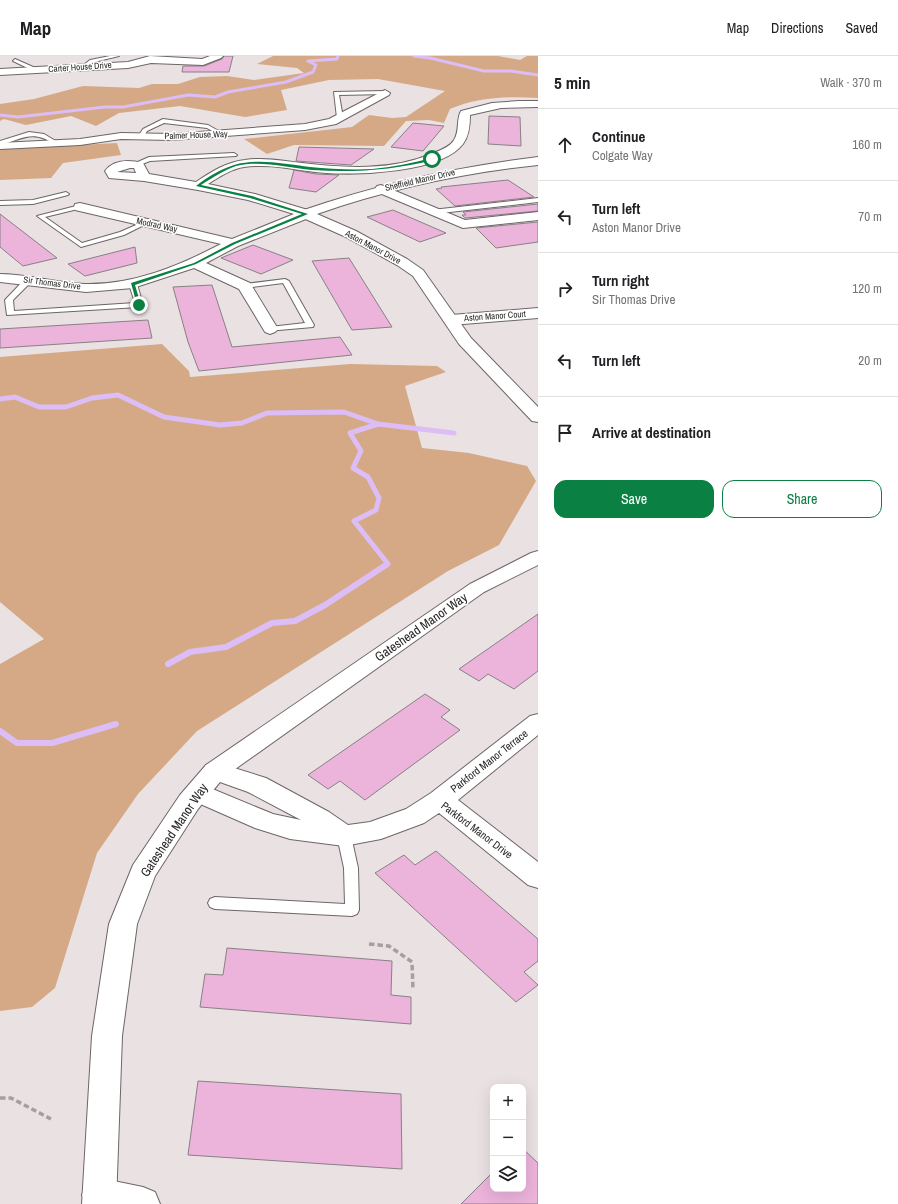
<!DOCTYPE html>
<meta charset="utf-8">
<style>
body{margin:0;font-family:"Archivo Narrow",sans-serif;background:#f6f6f6;color:#202124}
.controls{position:absolute;right:12px;bottom:12px;display:grid;overflow:hidden;border-radius:8px;box-shadow:0 4px 16px #0002}
.controls button{width:36px;height:36px;display:grid;place-items:center;padding:0;border:0;border-bottom:1px solid #e0e0e0;background:#fff;color:#202124;font:20px sans-serif}
.stop{position:absolute;width:12px;height:12px;margin:-9px;border:3px solid #0b8043;border-radius:50%;background:#fff}
.stop.end{background:#0b8043;border-color:#fff;box-shadow:0 1px 4px #0008}
.list{margin:0;padding:0;list-style:none}
h2{display:flex;justify-content:space-between;align-items:center;height:52px;margin:0;padding:0 16px;font-size:17px}
h2 small{font-size:13px;font-weight:400;color:#757577}
.list li{display:grid;grid-template-columns:26px 1fr auto;gap:12px;align-items:center;box-sizing:border-box;height:72px;padding:0 16px;border-top:1px solid #e0e0e0}
.list b{display:block;font-size:15px;white-space:nowrap}
.list p{margin:0;font-size:13px;white-space:nowrap;color:#757577}
.list em{font-size:13px;font-style:normal;color:#757577}
.actions{display:flex;gap:8px;padding:12px 16px}
.actions a{flex:1;padding:9px 0;border:1px solid #0b8043;border-radius:12px;text-align:center;font-size:14px;color:#0b8043}
.actions .main{background:#0b8043;color:#fff}
.icon{flex:none;width:22px;height:22px;fill:none;stroke:currentColor;stroke-width:2;stroke-linecap:round;stroke-linejoin:round}
.map{position:relative;flex:none;width:538px;height:1148px;overflow:hidden}
header{display:flex;align-items:center;gap:24px;box-sizing:border-box;height:56px;padding:0 20px;background:#fff;border-bottom:1px solid #e0e0e0}
header strong{font-size:19px}
nav{display:flex;gap:22px;margin-inline-start:auto;font-size:14px}
main{display:flex}
aside{flex:1;background:#fff}
.map>svg:first-child{display:block}
.green{fill:#d5a986}
.lines{fill:none;stroke-linecap:round;stroke-linejoin:round}
.stream-far2{stroke:#ddbdf5;stroke-width:3}
.stream-far1{stroke:#ddbdf5;stroke-width:5}
.stream{stroke:#ddbdf5;stroke-width:6}
.building{fill:#ecb3db;stroke:#878185}
.service-casing{stroke:#6d6567;stroke-width:2}
.minor-casing{stroke:#6d6567;stroke-width:2}
.tertiary-casing{stroke:#6d6567;stroke-width:2}
.path{stroke:#a69fa0;stroke-width:3.5;stroke-dasharray:5.5 3;stroke-linecap:butt}
.service{fill:#fff;fill-rule:evenodd}
.minor{fill:#fff;fill-rule:evenodd}
.tertiary{fill:#fff;fill-rule:evenodd}
.route{fill:#0b8043}
.labels{text-anchor:middle;dominant-baseline:central;stroke-width:3;stroke-linejoin:round;paint-order:stroke}
.far-street-label{font-size:9px;fill:#2a2727;stroke:#fff}
.street-label{font-size:11px;fill:#2a2727;stroke:#fff}
.near-street-label{font-size:13px;fill:#2a2727;stroke:#fff}
</style>
<header>
<strong>Map</strong>
<nav><a>Map</a><a>Directions</a><a>Saved</a></nav>
</header>
<main>
<div class="map">
<svg width="538" height="1148" viewBox="0 0 538 1148">
<rect width="100%" height="100%" fill="#eae1e2"/>
<path class="green" d="M273,0H498L520,4L527,0H538V42C509,40 477,41 450,53L444,67L429,64L406,65L384,90L294,89L267,98L244,83L352,71L369,59L392,62L406,61L445,35L378,23L329,24L281,34L287,54L245,61L180,50L119,57L96,70L71,60L26,69L4,63L0,65V48L34,43L83,30L139,32L152,28H178L200,21L227,20L254,24L304,17L297,12L257,8Z
M117,87L121,99L63,107L51,122L0,124V93Z
M162,288L189,315L190,321L350,308L437,310L446,316L405,330L422,392L469,397L527,410L536,425L499,489L448,515L197,675L138,738L97,797L55,932L32,951L0,955V608L44,583L0,546V301Z"/>
<g class="lines">
<path class="stream-far2" d="M414,0L430,2L484,15H511L538,19
M0,59L18,61L105,51H123L188,39L215,41L228,36L286,26L313,16L316,9L308,5L337,3L338,0"/>
<path class="stream-far1" d="M0,343L15,341L39,351H66L92,342L118,339L164,361L220,369L242,367L267,357L344,356L378,368L454,377
M378,368L350,377L361,395L353,412L368,421L379,442L376,454L354,465L388,508L385,510"/>
<path class="stream" d="M168,608L190,596L226,591L272,567L295,565L325,549L386,509
M0,675L17,687H52L116,668"/>
</g>
<path class="building" d="M224,0H233L229,16H182L183,10H204L222,3Z
M489,60L520,61L521,90L488,88Z
M413,67L444,70L423,95L391,91Z
M299,91L374,93L351,109L296,105Z
M294,114L316,118L339,119L316,136L289,132Z
M508,124L534,141L455,150L436,133L442,132L441,131Z
M538,148V155L465,162L462,159H466L463,156Z
M393,154L446,177L420,186L367,161Z
M0,158L57,202L23,210L0,191Z
M538,166V186L496,192L476,172Z
M253,189L293,204L261,218L221,202Z
M135,191L137,207L85,220L68,208Z
M349,202L392,271L352,274L312,205Z
M212,229L232,291L340,281L352,299L199,315L188,286L173,231Z
M148,264L152,282L0,292V273Z
M538,558V615L514,633L488,618L479,625L459,613Z
M425,638L450,654L441,661L460,674L365,744L340,725L328,733L308,719Z
M436,795L538,883V905L524,916L538,929L516,946L375,817L404,799L415,809Z
M227,892L392,905L391,939L411,941V968L200,951L205,918L223,919Z
M198,1025L401,1038L402,1113L188,1099Z
M523,1093L538,1107V1148H461L493,1116V1133H523Z"/>
<g class="lines">
<g class="service-casing">
<path id="service" d="M110,0H119L94,6L85,12L81,11L90,4Z
M15,3L40,14V15L36,16L13,5Z
M385,35L388,37L387,38L339,39L343,62L340,64L337,62L334,36Z
M163,63L208,69L224,78L219,79L207,72L164,67L147,75L144,80H140L139,79L143,73Z
M29,76L44,78L59,87L54,88C33,73 22,83 0,89V85Z
M234,97L237,99L236,100L150,105L134,111L131,109L149,101Z
M66,136L69,138L68,139L33,148L0,149V145L33,144Z
M538,142V146L432,158L429,156L432,154Z
M80,149L82,150V152L45,161L82,187L120,176L143,166L148,167L124,179L81,191L37,160Z
M25,223H31L32,225L13,244L14,255L135,247L129,228L133,226L137,228L143,249L139,251L7,259L5,244Z
M285,223L289,225L314,269L313,271L267,275V271H270L305,267L283,227L245,232L241,230L245,228Z
M344,775L349,776L351,780L358,812L359,854L357,858L352,860L215,853L210,851L208,847L210,843L215,841L345,848L344,812L337,780L339,776Z"/>
</g>
<g class="minor-casing">
<path id="minor" d="M150,0L202,3L210,0H223L221,2L203,9L151,7L128,12L0,19V13L128,6Z
M385,34L390,37L389,39L336,68L305,74L172,84L121,83L80,89L0,93V87L80,83L121,77L172,78L305,68L329,63Z
M519,45H538V51L501,52L470,59C470,69 469,80 463,88C441,117 359,119 326,117C299,115 271,107 244,111C231,113 219,121 208,128L255,138L311,155L312,158L311,161L238,190L206,207L250,227L278,273L275,276L270,278L265,276L239,233L194,212L133,232L86,236L0,226V218C28,218 56,227 85,228C133,229 179,210 221,188L75,154L74,151L75,148L80,147L232,183L294,158L248,144L198,134L144,125L109,122L105,115C114,103 130,104 143,107L149,118L196,126C211,116 226,106 245,104C264,101 284,105 302,107C344,112 392,115 431,98C439,95 450,91 454,84C460,75 456,63 461,55L492,47ZM130,112H134L136,117L117,116Z
M381,129L465,164L538,156V164L463,172L377,136L375,133L377,130Z
M538,252V262L451,269L446,267L443,264L446,261L451,259Z
M538,658V679L458,744L538,806V832L528,829L439,757L424,767L381,783L344,790L290,783L255,772L189,743L185,736L189,729L198,727L273,758L301,764L248,736L206,721L202,715L206,709L215,706L266,722L329,756L348,769L370,766L406,753L431,737L530,660Z
M99,1122L143,1131L155,1136L160,1148H86L82,1139L87,1127Z"/>
</g>
<g class="tertiary-casing">
<path id="tertiary" d="M538,101V109C462,117 389,133 317,158L356,175L407,203L423,214L471,282L538,351V366L532,365L459,288L413,220L397,209L346,181L301,161L300,158L301,155C379,128 457,111 538,101Z
M538,495V509L484,536L224,721L198,753L155,820L137,868L122,980L116,1148H82L92,980L109,868L133,809L180,739L206,709L470,528L531,497Z"/>
</g>
<path class="path" d="M369,888L389,890L412,906L413,934
M0,1042H11L51,1063"/>
<use href="#service" class="service"/>
<use href="#minor" class="minor"/>
<use href="#tertiary" class="tertiary"/>
</g>
<path class="route" d="M432,102L433,104C394,114 353,117 312,114C287,112 261,104 236,110C224,114 212,122 201,129L252,140L308,158L235,188L196,208L135,229L141,249L139,250L137,249L131,227L194,207L232,187L302,158L250,142L196,130C207,121 221,113 234,109C258,102 286,108 310,111C330,113 352,114 372,113C392,111 413,107 432,102Z"/>
<g class="labels">
<g class="far-street-label">
<text transform="translate(80 11) rotate(-4)">Carter House Drive</text>
<text transform="translate(196 79) rotate(-2)">Palmer House Way</text>
<text transform="translate(420 124) rotate(-13)">Sheffield Manor Drive</text>
<text transform="translate(157 169) rotate(12)">Modrad Way</text>
<text transform="translate(373 191) rotate(28)">Aston Manor Drive</text>
<text transform="translate(52 227) rotate(7)">Sir Thomas Drive</text>
<text transform="translate(495 260) rotate(-4)">Aston Manor Court</text>
</g>
<g class="street-label">
<text transform="translate(489 705) rotate(-38)">Parkford Manor Terrace</text>
<text transform="translate(477 774) rotate(37)">Parkford Manor Drive</text>
</g>
<g class="near-street-label">
<text transform="translate(421 571) rotate(-35)">Gateshead Manor Way</text>
<text transform="translate(174 774) rotate(-56)">Gateshead Manor Way</text>
</g>
</g>
</svg>
<div class="controls">
<button>+</button>
<button>−</button>
<button><svg class="icon" aria-label="layers" viewBox="0 0 24 24"><path d="M12 4l9 5-9 5-9-5zM3 14l9 5 9-5"/></svg></button>
</div>
<div class="stop" style="left:432px;top:103px"></div>
<div class="stop end" style="left:139px;top:249px"></div>
</div>
<aside>
<h2>5 min<small>Walk · 370 m</small></h2>
<ul class="list">
<li><svg class="icon" aria-label="ahead" viewBox="0 0 24 24"><path d="M12 20V5M6 11l6-6 6 6"/></svg><div><b>Continue</b><p>Colgate Way</p></div><em>160 m</em></li>
<li><svg class="icon" aria-label="left" viewBox="0 0 24 24"><path d="M17 20v-9H6M10 6l-5 5 5 5"/></svg><div><b>Turn left</b><p>Aston Manor Drive</p></div><em>70 m</em></li>
<li><svg class="icon" aria-label="right" viewBox="0 0 24 24"><path d="M7 20v-9h11M14 6l5 5-5 5"/></svg><div><b>Turn right</b><p>Sir Thomas Drive</p></div><em>120 m</em></li>
<li><svg class="icon" aria-label="left" viewBox="0 0 24 24"><path d="M17 20v-9H6M10 6l-5 5 5 5"/></svg><div><b>Turn left</b></div><em>20 m</em></li>
<li><svg class="icon" aria-label="arrive" viewBox="0 0 24 24"><path d="M6 21V4h12l-3 4 3 4H6"/></svg><div><b>Arrive at destination</b></div></li>
</ul>
<div class="actions"><a class="main">Save</a><a>Share</a></div>
</aside>
</main>
